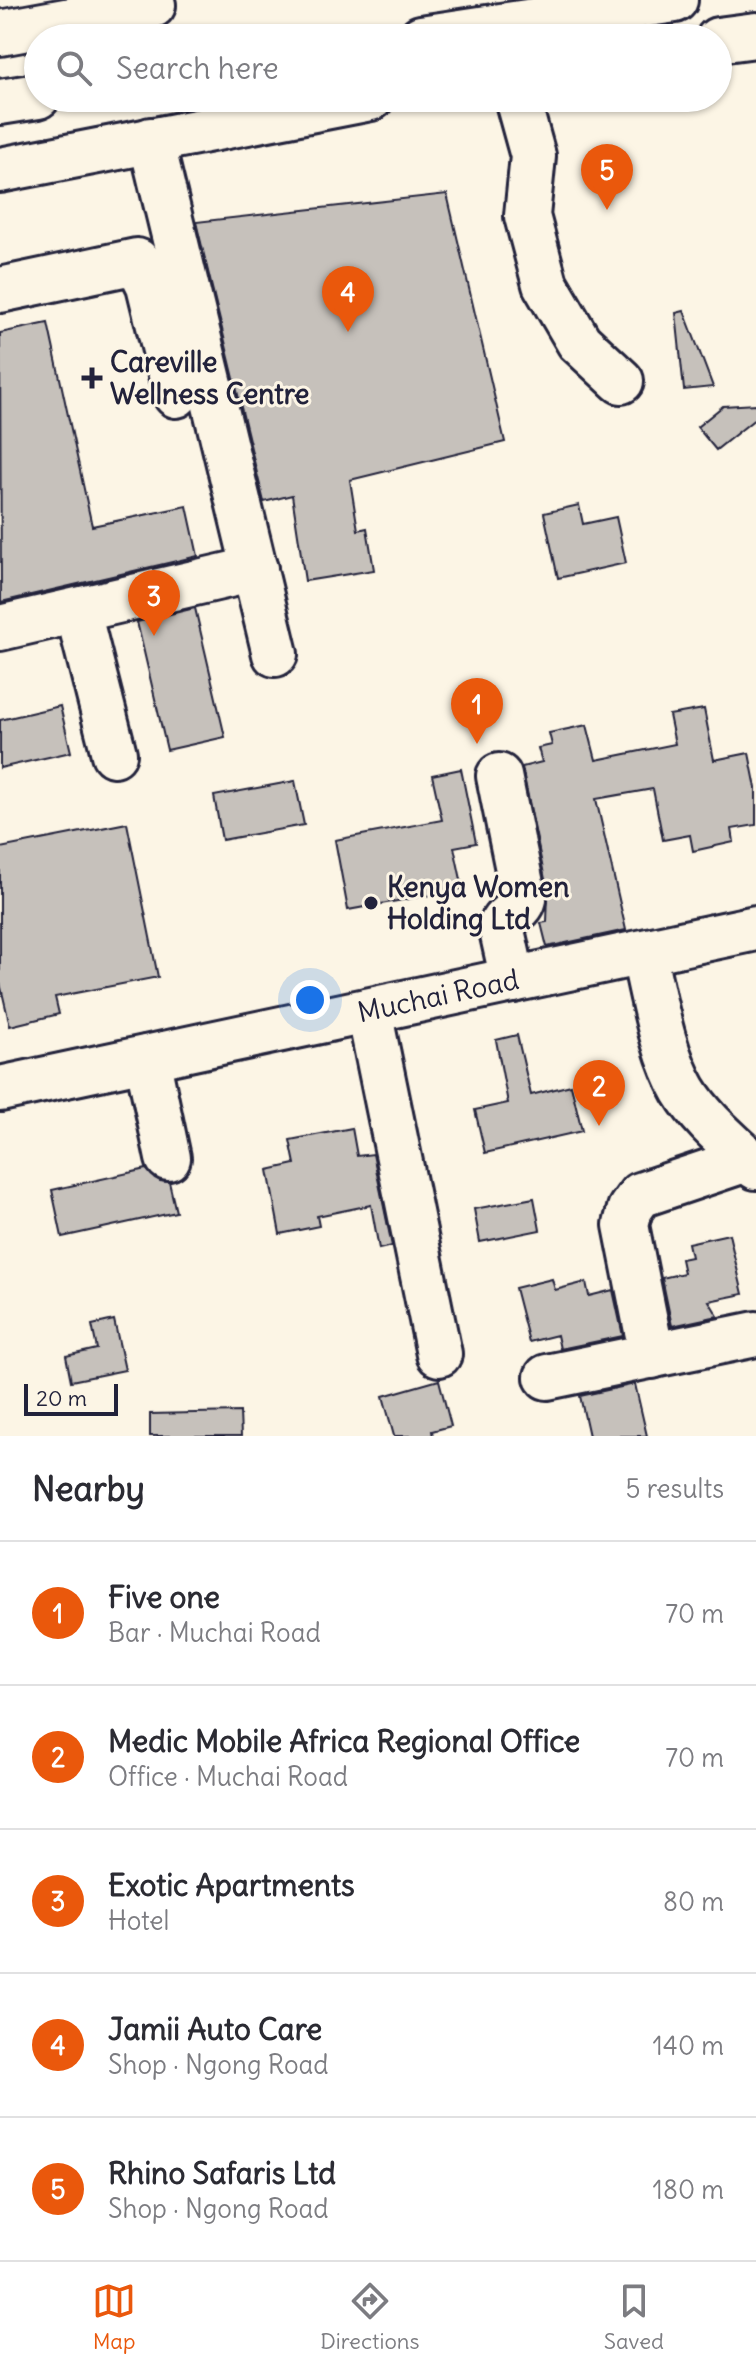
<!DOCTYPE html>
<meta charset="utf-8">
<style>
body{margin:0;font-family:Delius,sans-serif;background:#f7f7f7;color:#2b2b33}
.scale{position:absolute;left:24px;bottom:20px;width:94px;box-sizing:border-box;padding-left:8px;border:4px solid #22223b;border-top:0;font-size:22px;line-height:28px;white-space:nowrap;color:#22223b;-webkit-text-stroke:6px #fcf5e5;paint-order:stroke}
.you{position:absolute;left:310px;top:1000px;width:28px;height:28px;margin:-20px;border:6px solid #fff;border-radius:50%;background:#1a73e8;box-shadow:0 0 0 12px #1a73e833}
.badge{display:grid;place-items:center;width:52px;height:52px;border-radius:50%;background:#ea580c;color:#fff;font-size:26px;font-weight:700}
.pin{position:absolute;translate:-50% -66px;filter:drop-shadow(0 2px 4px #0008)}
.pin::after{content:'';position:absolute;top:42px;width:28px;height:24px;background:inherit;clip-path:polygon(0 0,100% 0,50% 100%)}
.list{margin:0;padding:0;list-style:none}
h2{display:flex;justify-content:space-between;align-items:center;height:104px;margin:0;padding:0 32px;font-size:34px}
h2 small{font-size:26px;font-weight:400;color:#7c7c81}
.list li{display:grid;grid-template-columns:52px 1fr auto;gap:24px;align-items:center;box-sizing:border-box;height:144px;padding:0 32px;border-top:2px solid #e1e1e2}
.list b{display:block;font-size:30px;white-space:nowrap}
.list p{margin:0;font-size:26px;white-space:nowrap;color:#7c7c81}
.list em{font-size:26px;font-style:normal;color:#7c7c81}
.icon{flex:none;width:44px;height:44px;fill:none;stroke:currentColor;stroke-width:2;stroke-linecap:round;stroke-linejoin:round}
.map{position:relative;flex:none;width:756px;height:1436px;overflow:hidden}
.search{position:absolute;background:#fff;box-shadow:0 2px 6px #0004;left:24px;right:24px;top:24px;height:88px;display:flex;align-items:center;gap:20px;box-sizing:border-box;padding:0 28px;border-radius:44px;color:#7c7c81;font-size:30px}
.sheet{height:824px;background:#fff}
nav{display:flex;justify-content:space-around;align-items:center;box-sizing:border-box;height:112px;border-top:2px solid #e1e1e2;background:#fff;font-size:22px;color:#7c7c81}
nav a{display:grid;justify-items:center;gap:4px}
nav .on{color:#ea580c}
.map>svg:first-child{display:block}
.building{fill:#c6c1bb;stroke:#22223b;stroke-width:2}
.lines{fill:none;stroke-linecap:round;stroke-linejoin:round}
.minor-casing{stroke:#22223b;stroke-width:50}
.major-casing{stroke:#22223b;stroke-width:50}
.minor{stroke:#fcf5e5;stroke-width:44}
.major{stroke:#fcf5e5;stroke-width:44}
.poi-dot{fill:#22223b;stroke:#fcf5e5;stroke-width:3}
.labels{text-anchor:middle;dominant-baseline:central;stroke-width:6;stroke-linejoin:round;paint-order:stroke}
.poi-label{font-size:28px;font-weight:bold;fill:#22223b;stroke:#fcf5e5;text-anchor:start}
.street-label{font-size:28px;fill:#22223b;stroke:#fcf5e5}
</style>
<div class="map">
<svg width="756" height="1436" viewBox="0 0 756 1436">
<rect width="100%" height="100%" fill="#fcf5e5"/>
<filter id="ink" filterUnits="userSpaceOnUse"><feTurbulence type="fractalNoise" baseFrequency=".0125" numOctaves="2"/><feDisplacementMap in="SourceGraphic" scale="16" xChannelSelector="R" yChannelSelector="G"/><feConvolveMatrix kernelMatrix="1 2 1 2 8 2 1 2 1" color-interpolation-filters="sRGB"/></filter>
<g filter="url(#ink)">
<path class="building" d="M447,194L505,442L350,480L358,530L367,528L374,570L305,581L292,495L264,502L196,222Z
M684,311L713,387L684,390L676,313Z
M48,323L92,526L187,506L198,556L1,602L0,333Z
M756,404V418L716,450L697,427L723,406Z
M579,505L583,524L616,517L626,563L558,578L544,513Z
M195,608L225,737L167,750L137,622Z
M60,706L71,752L0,768V720Z
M704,709L714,760L749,753L756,788V825L732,829L734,842L693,851L690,835L663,840L653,789L596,799L626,930L547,947L541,923L547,922L548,894L522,767L542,762L538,748L552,745L549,733L587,725L596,760L675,744L669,715Z
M461,769L476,843L454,847L463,889L348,910L335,840L442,820L432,775Z
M295,781L304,825L222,840L214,796Z
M127,823L158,977L55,997L59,1014L10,1026L0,983V848Z
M517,1035L531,1095L571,1085L582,1131L485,1153L475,1110L508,1103L496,1040Z
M352,1128L357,1156L373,1154L392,1246L379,1249L371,1205L317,1216L319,1226L280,1234L268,1170L295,1164L290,1140Z
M146,1169L160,1181L169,1182L176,1212L62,1237L52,1190Z
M534,1198L540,1230L480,1242L474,1209Z
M729,1234L743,1294L709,1301L718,1316L672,1326L662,1278L684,1273L681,1259L691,1257L688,1243Z
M552,1279L555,1290L586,1282L589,1296L613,1290L623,1336L560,1349L557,1335L529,1342L515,1288Z
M114,1320L125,1370L71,1381L66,1356L97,1349L92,1325Z
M439,1380L451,1426L432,1431L433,1436H394L383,1396Z
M635,1384L647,1436H589L580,1396Z
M240,1412L241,1436H150V1414Z"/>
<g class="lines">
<g class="minor-casing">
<g id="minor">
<path d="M0,33L153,5"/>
<path d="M517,98L533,156L527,216L545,284L579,342L621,381"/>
<path d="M151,140L275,654"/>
<path d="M0,290L137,261L149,285L176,395"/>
<path d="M78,612L114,754"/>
<path d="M0,628L255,569"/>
<path d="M499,776L524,899C521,912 505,914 501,926L513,980"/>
<path d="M643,953C654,997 661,1050 684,1090C702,1120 731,1143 756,1167"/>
<path d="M369,1011L439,1354"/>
<path d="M147,1058L168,1158"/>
<path id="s1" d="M0,1089L756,928"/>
<path d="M652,1356L626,1225L630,1209L640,1195L747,1159"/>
<path d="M547,1377L756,1334"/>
</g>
</g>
<g class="major-casing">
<path id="major" d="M421,38L675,0
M718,40L756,35
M0,102L38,96
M0,170L371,98"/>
</g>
<use href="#minor" class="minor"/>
<use href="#major" class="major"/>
</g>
</g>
<g class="poi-dot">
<path d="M88 366h8v8h8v8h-8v8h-8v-8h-8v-8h8z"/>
<circle cx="371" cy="903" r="8"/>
</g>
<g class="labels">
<g class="poi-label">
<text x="110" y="362">Careville<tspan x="110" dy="32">Wellness Centre</tspan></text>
<text x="387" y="887">Kenya Women<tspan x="387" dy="32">Holding Ltd</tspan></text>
</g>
<g class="street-label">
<text stroke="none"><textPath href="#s1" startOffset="448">Muchai Road</textPath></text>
</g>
</g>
</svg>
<div class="scale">20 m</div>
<div class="you"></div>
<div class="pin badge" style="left:477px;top:744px">1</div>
<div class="pin badge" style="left:599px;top:1126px">2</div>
<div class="pin badge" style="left:154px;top:636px">3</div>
<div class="pin badge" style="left:348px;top:332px">4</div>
<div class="pin badge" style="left:607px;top:210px">5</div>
<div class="search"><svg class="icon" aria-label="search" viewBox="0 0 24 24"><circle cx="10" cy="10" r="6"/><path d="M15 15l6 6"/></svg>Search here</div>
</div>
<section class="sheet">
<h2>Nearby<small>5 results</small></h2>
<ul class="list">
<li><span class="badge">1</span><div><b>Five one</b><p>Bar · Muchai Road</p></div><em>70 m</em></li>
<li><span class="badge">2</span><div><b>Medic Mobile Africa Regional Office</b><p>Office · Muchai Road</p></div><em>70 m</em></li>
<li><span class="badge">3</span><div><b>Exotic Apartments</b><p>Hotel</p></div><em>80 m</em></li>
<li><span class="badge">4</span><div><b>Jamii Auto Care</b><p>Shop · Ngong Road</p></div><em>140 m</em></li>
<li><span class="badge">5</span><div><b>Rhino Safaris Ltd</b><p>Shop · Ngong Road</p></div><em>180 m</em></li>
</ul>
</section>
<nav>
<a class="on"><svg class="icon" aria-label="map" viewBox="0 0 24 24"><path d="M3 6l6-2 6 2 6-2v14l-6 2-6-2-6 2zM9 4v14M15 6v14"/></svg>Map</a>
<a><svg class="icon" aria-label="directions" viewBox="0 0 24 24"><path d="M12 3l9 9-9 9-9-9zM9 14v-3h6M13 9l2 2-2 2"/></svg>Directions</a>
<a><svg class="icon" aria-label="saved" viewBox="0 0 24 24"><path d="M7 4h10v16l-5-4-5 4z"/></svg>Saved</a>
</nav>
